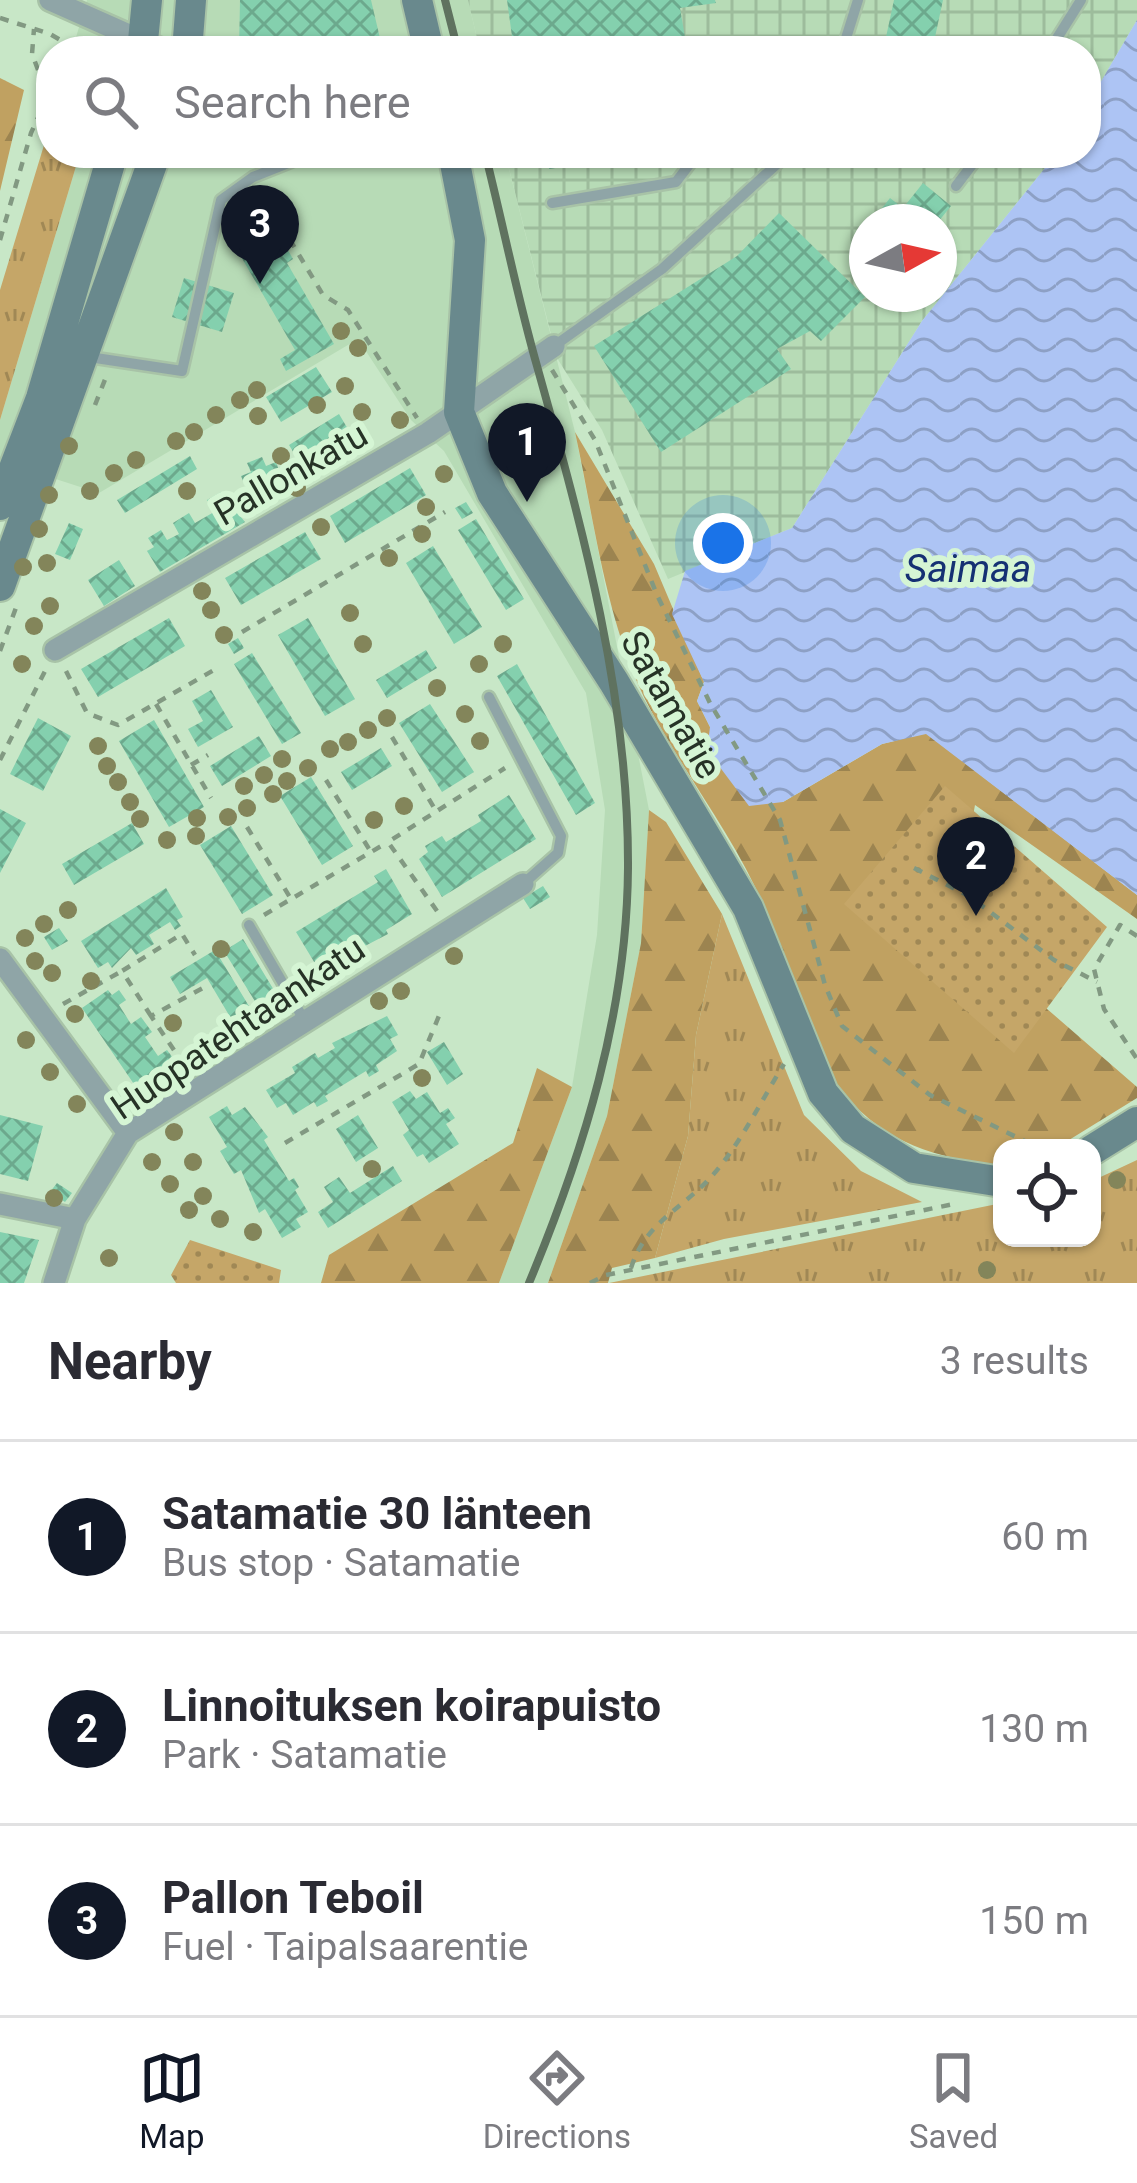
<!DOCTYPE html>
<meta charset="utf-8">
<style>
body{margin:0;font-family:Roboto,sans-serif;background:#f7f7f7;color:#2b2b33}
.controls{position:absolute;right:36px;bottom:36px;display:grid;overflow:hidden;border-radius:24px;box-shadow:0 3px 9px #0004}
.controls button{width:108px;height:108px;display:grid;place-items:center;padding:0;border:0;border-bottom:3px solid #e1e1e2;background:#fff;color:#2b2b33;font:60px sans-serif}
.compass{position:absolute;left:849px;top:204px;width:108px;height:108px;border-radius:50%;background:#fff;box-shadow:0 3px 9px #0004;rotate:82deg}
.you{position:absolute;left:723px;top:543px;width:42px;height:42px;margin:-30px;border:9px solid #fff;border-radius:50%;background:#1a73e8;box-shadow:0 0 0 18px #1a73e833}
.badge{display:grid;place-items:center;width:78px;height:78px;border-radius:50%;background:#111827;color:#fff;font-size:39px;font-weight:700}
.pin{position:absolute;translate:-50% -99px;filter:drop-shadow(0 3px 6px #0008)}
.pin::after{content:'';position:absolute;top:63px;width:42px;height:36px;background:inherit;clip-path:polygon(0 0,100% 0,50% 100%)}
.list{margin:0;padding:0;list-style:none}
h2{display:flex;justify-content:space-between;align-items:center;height:156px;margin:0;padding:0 48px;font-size:51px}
h2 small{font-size:39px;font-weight:400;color:#7c7c81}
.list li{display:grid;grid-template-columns:78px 1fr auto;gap:36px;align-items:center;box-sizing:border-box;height:192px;padding:0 48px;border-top:3px solid #e1e1e2}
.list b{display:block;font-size:45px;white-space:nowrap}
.list p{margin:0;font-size:39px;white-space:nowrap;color:#7c7c81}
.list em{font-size:39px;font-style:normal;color:#7c7c81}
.icon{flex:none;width:66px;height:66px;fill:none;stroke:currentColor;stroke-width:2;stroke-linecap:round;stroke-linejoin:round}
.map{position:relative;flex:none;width:1137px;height:1283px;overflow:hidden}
.search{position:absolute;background:#fff;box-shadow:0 3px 9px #0004;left:36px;right:36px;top:36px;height:132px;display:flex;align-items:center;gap:30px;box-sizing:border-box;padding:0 42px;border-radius:48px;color:#7c7c81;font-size:45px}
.sheet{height:732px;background:#fff}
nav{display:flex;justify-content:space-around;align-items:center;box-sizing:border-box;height:168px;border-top:3px solid #e1e1e2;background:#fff;font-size:33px;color:#7c7c81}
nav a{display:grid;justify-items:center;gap:6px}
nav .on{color:#111827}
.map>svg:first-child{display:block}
.built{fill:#b7dbb6}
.industrial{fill:url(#industrial-grid);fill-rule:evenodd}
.grass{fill:url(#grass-tufts)}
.forest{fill:url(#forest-firs)}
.park{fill:url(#park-dots)}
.water{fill:url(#water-waves)}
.building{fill:url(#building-cross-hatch)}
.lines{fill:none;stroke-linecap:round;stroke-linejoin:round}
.lane-casing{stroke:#a8c3a7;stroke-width:15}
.street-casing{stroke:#a8c3a7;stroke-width:26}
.secondary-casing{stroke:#a8c3a7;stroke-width:34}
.path{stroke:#829982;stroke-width:4.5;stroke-dasharray:9 9;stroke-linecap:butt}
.lane{stroke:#8fa5a7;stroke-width:10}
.street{stroke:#8fa5a7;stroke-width:21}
.secondary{stroke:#69898d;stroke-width:30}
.rail{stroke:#5f725f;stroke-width:8}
.tree{fill:#83855a}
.labels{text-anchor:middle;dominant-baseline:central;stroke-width:12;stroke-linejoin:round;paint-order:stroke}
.street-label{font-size:36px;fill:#263226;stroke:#d5f5d4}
.water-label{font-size:39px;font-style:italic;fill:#153073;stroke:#d5f5d4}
</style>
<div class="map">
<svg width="1137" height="1283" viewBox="0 0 1137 1283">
<defs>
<pattern id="industrial-grid" width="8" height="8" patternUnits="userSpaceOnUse" patternTransform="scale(3)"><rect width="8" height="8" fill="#b7dbb6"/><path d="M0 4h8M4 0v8" fill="none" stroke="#9dbc9c"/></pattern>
<pattern id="grass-tufts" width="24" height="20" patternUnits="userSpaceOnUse" patternTransform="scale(3)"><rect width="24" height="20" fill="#c5a668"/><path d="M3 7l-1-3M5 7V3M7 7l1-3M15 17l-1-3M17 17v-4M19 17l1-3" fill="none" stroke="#a08855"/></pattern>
<pattern id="forest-firs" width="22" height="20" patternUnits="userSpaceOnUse" patternTransform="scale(3)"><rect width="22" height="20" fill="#c0a161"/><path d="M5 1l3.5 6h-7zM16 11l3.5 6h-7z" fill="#9c8450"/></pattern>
<pattern id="park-dots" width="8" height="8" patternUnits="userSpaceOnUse" patternTransform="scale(3)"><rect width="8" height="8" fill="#c5a668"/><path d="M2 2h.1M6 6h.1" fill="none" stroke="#a08855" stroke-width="1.8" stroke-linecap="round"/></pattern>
<pattern id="water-waves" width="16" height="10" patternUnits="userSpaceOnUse" patternTransform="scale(3)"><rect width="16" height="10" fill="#adc4f4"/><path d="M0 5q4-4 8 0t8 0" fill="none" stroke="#8da0c5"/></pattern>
<pattern id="building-cross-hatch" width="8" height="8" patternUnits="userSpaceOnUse" patternTransform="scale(3)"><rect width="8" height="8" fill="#84d0ae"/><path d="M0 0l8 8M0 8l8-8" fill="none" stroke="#6ca98d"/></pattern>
</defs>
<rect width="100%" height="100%" fill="#c8e7c7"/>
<path class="built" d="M87,0H468L480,51H72Z
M80,153H505L575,432L649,810L641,943L607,1116L548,1283H499L572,1087L597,935L605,810L586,693L444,451L411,420L358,339L99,493L0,461V420Z"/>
<path class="industrial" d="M468,0H1137V20L1086,107V51H480Z
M505,153H1057L922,321L792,528L668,579L602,430L557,358ZM867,222H939V294H867Z"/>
<path class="grass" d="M51,122V153H80L0,420V290Z
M722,914L804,1115L861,1171L922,1202L724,1239L655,1258L688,1136L696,1035Z
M1137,1160V1283H609L1002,1203V1238H1092V1181Z"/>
<path class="forest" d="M0,78L24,90L0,191Z
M575,432L654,564L704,682L697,701L710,727L783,802L882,744L926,733L1137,895V919L975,805L962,876L993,962L1137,1087V1098L1056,1148H1002V1165H997C936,1158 886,1143 845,1095C806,1051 789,965 766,911C734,834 681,771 644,697C605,616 594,519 575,432Z
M649,810L666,822L722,914L696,1035L688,1136L655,1258L612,1268L608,1283H548L607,1116L641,943Z
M537,1068L572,1087L499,1283H321L329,1255L513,1143Z"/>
<path class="park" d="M945,786L1107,927L1014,1053L844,904Z
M190,1240L281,1270L279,1283H176L171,1275Z"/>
<path class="water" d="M1137,20V895L926,734L882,744L783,802L749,806L707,750L710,727L697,701L704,682L672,614L685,571L792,528L922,321L1057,153H1086V107Z"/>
<path class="building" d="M240,0H371L383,51H239Z
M507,0H715L716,3L680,8L687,49L514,51Z
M894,0H943L932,51H883Z
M547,153H638L639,156L549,169Z
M748,153H771L755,168L745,156Z
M923,183L951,206L938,222H883L876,216L890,198L903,208Z
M779,213L865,297L821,341L810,331L777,349L791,369L661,452L594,346L737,256Z
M258,226L275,241L281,238L293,259L287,263L334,344L286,371L280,359L295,350L236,248L241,245L237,238Z
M184,278L234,293L222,332L172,317Z
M316,367L332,392L281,422L266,397Z
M339,414L361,451L311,481L289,445Z
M190,456L197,469L125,513L117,500Z
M262,457L266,466L276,462L281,476L247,490L241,476L251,472L247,463Z
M410,468L426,495L345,543L330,516Z
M221,492L245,522L160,572L147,551L154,547L148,538L161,530L167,540L179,534L173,523L189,513L195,523L214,512L207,500Z
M466,502L473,513L462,519L455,508Z
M476,519L524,599L506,610L458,530Z
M69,523L83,529L70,560L55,554Z
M305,532L321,559L241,605L225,578Z
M433,546L482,627L454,644L406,563Z
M119,560L135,586L104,606L88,580Z
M169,618L185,646L98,697L81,669Z
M308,618L355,699L325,716L278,635Z
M238,638L244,648L234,654L228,644Z
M426,650L437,668L387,698L376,680Z
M252,653L301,733L282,744L234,664Z
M517,664L595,803L576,815L497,676Z
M211,690L233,727L198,747L188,729L203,721L192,701Z
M430,704L474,772L442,792L399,723Z
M38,718L71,736L43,791L10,774Z
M154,720L204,807L169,827L119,741Z
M259,736L271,756L222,786L210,766Z
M381,748L392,766L352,790L341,772Z
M311,777L353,846L322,865L280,796Z
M509,795L536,839L442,897L419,859L428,852L425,846L442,836L446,842L481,821L478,815Z
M0,809L26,823L0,873Z
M132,823L144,844L74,885L62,864Z
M231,826L273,895L242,914L200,845Z
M386,869L412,914L386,930L388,934L319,970L296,932L378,882L374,876Z
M543,886L550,897L530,909L523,898Z
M166,888L183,917L177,920L181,926L175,930L170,922L149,935L154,944L136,955L131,948L112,968L108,962L98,968L81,941Z
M59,928L68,941L52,950L44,937Z
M243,939L283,1005L264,1016L224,951Z
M215,950L258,1021L239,1032L207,978L180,994L170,977Z
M108,990L112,995L119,990L126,1000L119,1005L131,1024L141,1017L152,1032L145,1037L158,1056L167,1050L173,1058L164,1064L168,1069L138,1090L82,1008Z
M387,1016L398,1035L390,1039L397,1051L376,1065L379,1071L369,1077L366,1071L325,1096L328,1101L317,1107L314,1102L293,1115L286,1103L277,1108L266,1090L295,1073L292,1067L315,1053L318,1058L335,1048L332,1043Z
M444,1042L463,1074L447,1085L427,1052Z
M410,1091L416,1099L427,1092L440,1113L448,1108L455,1118L446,1124L459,1144L429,1163L423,1154L417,1157L403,1135L409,1130L392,1102Z
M227,1106L232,1115L245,1107L268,1137L264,1140L289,1181L294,1178L299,1187L295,1190L308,1212L296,1219L301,1227L282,1238L265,1209L259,1213L241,1170L234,1174L220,1151L227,1147L209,1117Z
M0,1115L43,1126L28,1181L0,1174Z
M358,1115L378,1148L356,1162L336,1129Z
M393,1166L402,1181L328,1228L318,1212L333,1202L324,1187L339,1177L350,1193Z
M57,1183L72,1193L65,1202L50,1192Z
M0,1232L39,1240L24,1283H0Z"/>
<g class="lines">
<g class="lane-casing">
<path id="lane" d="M842,51L858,0
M1049,51L1081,0
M956,186L981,153
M552,203L676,182L698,153
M554,346L662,269L789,153
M89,357L182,371L221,200L253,177L313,153
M489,697L561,836L558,853L523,884
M249,925L303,1018"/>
</g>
<g class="street-casing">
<path id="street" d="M50,0L165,51
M55,650L428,433L554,346
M0,959L128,1133
M0,1204L75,1219
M54,1283L75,1219L128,1133L523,884"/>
</g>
<g class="secondary-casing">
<path id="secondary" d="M417,0L429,51
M142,51L147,0
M187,51L191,0
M453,153L470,240L459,412L492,493L614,682L748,908L823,1093L853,1129L914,1168L1002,1182
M0,505L41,398L113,153
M0,586L156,153
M1092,1150L1137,1122"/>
</g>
<path class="path" d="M0,18L50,34L79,51
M231,153L243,163
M262,193L323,295L348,310L417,418
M0,240L31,133L48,96L32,54L34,29
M552,370L595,440L657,595L711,705L780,820L825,985L842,1026L930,1095L1039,1148
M95,405L106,377
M242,632L445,512
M0,651L17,605
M66,671L87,713L118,725L214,670
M156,704L211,798
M392,737L436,811
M0,760L45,671
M191,765L208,755
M326,780L371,852
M247,827L291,899
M914,868L969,896L1054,960L1097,982
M437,911L388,842L505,768
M264,915L388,842
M1137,936L1120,925L1094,969L1104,1009L1137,1059
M63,1004L122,971
M151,1016L122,971L182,934L195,955
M184,1065L151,1016L203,988
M285,1143L419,1064L441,1011
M631,1268C645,1223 682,1209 711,1177C740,1145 761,1101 784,1064
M590,1283L606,1275L954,1204"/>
<use href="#lane" class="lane"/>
<use href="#street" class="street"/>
<use href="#secondary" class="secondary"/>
<path class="rail" d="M445,0L458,51
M485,153C503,224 517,296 537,366C583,530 629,696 628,868C627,1012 584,1151 529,1283"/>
</g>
<g class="tree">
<circle cx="341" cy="331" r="9"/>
<circle cx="358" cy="348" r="9"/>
<circle cx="345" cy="386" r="9"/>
<circle cx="257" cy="390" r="9"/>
<circle cx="240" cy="400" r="9"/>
<circle cx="317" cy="405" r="9"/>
<circle cx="362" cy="412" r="9"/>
<circle cx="216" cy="415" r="9"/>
<circle cx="258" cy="416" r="9"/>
<circle cx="400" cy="420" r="9"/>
<circle cx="194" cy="432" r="9"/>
<circle cx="176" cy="441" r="9"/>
<circle cx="69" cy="446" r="9"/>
<circle cx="281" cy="456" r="9"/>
<circle cx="136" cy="460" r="9"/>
<circle cx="114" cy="473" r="9"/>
<circle cx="444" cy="474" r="9"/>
<circle cx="297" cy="488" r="9"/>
<circle cx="90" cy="491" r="9"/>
<circle cx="187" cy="491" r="9"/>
<circle cx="49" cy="495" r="9"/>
<circle cx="426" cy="507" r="9"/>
<circle cx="321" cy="527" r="9"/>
<circle cx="39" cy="529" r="9"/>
<circle cx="422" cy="534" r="9"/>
<circle cx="389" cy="558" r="9"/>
<circle cx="47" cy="563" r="9"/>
<circle cx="23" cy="567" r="9"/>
<circle cx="202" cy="591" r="9"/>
<circle cx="50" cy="606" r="9"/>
<circle cx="211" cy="610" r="9"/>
<circle cx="350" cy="613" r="9"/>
<circle cx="34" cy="626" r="9"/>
<circle cx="224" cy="635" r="9"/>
<circle cx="363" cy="644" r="9"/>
<circle cx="503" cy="644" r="9"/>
<circle cx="22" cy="664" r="9"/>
<circle cx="479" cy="664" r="9"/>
<circle cx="437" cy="688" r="9"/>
<circle cx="465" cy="714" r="9"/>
<circle cx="387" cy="718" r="9"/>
<circle cx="368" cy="730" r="9"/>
<circle cx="480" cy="741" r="9"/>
<circle cx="348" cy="742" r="9"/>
<circle cx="98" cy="746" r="9"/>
<circle cx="330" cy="749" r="9"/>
<circle cx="282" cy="759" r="9"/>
<circle cx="107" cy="766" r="9"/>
<circle cx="308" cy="768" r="9"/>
<circle cx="264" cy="775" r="9"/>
<circle cx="287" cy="781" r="9"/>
<circle cx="118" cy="782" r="9"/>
<circle cx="244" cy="786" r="9"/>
<circle cx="273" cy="794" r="9"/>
<circle cx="130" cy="802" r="9"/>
<circle cx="404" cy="806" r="9"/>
<circle cx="247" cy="808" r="9"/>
<circle cx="228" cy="817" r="9"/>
<circle cx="197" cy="818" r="9"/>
<circle cx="140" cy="819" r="9"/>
<circle cx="374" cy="820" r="9"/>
<circle cx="196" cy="836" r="9"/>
<circle cx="167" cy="840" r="9"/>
<circle cx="68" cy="910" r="9"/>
<circle cx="44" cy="924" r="9"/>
<circle cx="25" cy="938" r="9"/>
<circle cx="221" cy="949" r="9"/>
<circle cx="454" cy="956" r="9"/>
<circle cx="35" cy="961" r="9"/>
<circle cx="52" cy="973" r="9"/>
<circle cx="91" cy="981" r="9"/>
<circle cx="401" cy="991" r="9"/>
<circle cx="379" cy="1001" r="9"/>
<circle cx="75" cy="1014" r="9"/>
<circle cx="173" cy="1023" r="9"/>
<circle cx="26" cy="1040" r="9"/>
<circle cx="193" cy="1056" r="9"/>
<circle cx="50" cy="1072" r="9"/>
<circle cx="422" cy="1078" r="9"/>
<circle cx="77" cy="1104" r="9"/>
<circle cx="174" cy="1132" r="9"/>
<circle cx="152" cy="1162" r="9"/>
<circle cx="193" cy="1162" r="9"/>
<circle cx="372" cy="1169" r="9"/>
<circle cx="1117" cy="1180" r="9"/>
<circle cx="170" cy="1184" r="9"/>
<circle cx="203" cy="1196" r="9"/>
<circle cx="54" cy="1198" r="9"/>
<circle cx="189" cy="1210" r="9"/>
<circle cx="220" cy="1219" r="9"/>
<circle cx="253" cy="1232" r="9"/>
<circle cx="109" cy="1258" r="9"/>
<circle cx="987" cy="1270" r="9"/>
</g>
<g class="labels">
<g class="street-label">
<text transform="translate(291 474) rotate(-30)">Pallonkatu</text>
<text transform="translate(671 705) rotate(60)">Satamatie</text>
<text transform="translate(238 1028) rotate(-34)">Huopatehtaankatu</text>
</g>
<g class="water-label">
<text x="968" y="569">Saimaa</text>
</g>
</g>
</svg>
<div class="controls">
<button><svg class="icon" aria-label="locate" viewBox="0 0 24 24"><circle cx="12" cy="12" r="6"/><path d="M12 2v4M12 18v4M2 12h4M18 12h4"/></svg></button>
</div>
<svg class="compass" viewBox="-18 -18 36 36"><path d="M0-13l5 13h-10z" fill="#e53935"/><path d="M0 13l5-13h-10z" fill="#7c7c81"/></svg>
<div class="you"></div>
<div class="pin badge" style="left:527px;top:502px">1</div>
<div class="pin badge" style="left:976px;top:916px">2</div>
<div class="pin badge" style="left:260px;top:284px">3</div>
<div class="search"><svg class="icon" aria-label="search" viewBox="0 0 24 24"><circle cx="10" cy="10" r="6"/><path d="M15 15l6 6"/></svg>Search here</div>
</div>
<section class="sheet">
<h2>Nearby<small>3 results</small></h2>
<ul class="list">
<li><span class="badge">1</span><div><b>Satamatie 30 länteen</b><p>Bus stop · Satamatie</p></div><em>60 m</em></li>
<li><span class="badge">2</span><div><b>Linnoituksen koirapuisto</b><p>Park · Satamatie</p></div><em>130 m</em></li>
<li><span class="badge">3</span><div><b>Pallon Teboil</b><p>Fuel · Taipalsaarentie</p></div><em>150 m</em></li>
</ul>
</section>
<nav>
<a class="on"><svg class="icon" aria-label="map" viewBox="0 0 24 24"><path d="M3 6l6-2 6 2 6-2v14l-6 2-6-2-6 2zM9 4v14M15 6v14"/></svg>Map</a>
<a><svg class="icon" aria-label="directions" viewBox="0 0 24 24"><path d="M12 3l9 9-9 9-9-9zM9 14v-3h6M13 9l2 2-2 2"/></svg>Directions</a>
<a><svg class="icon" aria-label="saved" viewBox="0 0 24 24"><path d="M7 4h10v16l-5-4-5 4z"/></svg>Saved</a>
</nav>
